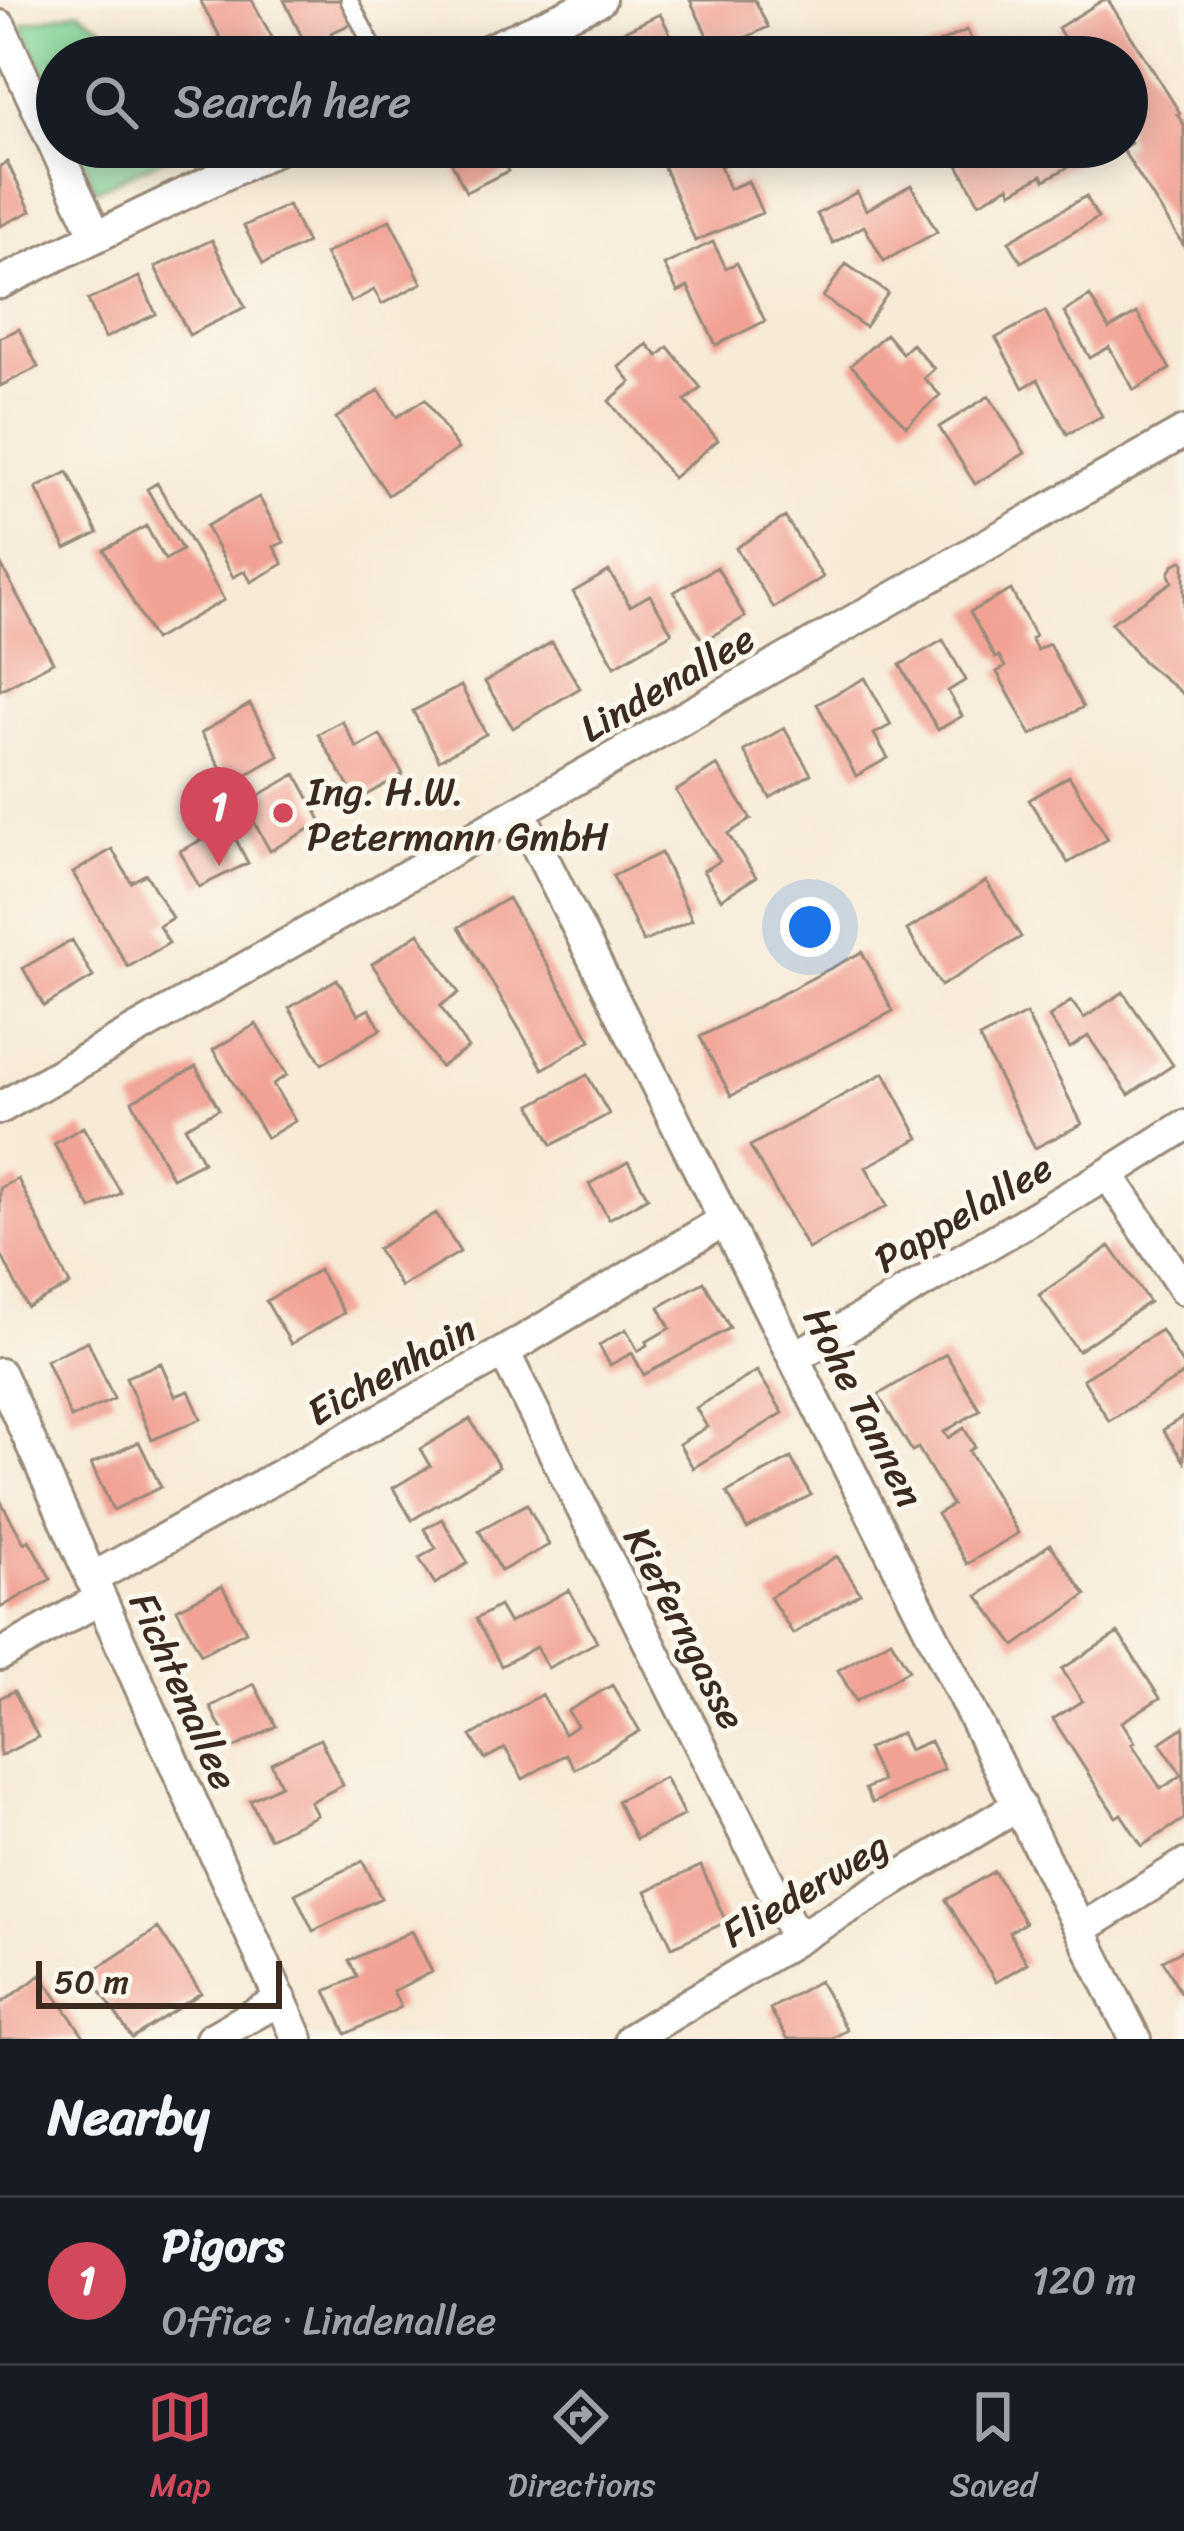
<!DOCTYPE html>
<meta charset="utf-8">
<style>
body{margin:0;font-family:Sriracha,sans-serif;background:#20242c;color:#f1f3f6}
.scale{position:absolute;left:36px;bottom:30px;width:246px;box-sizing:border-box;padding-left:12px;border:6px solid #3b2a1e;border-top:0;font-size:33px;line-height:42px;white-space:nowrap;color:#3b2a1e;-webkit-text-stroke:9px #fbf7ec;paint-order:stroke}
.you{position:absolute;left:810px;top:927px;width:42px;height:42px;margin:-30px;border:9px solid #fff;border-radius:50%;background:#1a73e8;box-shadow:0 0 0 18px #1a73e833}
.badge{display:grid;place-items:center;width:78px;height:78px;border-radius:50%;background:#d1495b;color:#fff;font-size:39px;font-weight:700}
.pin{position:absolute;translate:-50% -99px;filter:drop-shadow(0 3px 6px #0008)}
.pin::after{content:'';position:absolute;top:63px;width:42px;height:36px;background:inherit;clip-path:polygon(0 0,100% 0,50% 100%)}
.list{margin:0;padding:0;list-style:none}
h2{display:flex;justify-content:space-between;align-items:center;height:156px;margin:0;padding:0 48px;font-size:51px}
h2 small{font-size:39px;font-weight:400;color:#9ea1a6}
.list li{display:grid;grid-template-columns:78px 1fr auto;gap:36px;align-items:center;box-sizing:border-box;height:168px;padding:0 48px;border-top:3px solid #363941}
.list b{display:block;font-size:45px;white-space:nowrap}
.list p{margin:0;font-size:39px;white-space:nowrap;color:#9ea1a6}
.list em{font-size:39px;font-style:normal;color:#9ea1a6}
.icon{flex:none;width:66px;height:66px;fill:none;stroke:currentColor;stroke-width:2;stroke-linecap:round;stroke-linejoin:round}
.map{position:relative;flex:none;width:1184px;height:2039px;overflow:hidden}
.search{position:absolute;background:#171b24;box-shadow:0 6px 30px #0003;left:36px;right:36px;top:36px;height:132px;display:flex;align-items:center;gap:30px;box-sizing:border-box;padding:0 42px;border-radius:66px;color:#9ea1a6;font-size:45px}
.sheet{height:324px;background:#171b24}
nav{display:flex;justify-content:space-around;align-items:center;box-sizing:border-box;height:168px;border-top:3px solid #363941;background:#171b24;font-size:33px;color:#9ea1a6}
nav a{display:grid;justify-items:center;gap:6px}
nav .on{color:#d1495b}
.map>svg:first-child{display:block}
.green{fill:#81d496;stroke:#5e7f5a;stroke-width:3}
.building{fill:#f1a294}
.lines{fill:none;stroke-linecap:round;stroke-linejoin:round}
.service-casing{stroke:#998a7a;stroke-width:21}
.minor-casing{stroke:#998a7a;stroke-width:36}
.service{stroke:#fff;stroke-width:15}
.minor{stroke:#fff;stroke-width:30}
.poi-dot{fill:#d1495b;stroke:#fbf7ec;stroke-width:4.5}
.labels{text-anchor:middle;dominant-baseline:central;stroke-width:10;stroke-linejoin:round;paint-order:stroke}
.street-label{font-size:39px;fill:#3b2a1e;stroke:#fbf7ec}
.poi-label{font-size:39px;fill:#3b2a1e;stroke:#fbf7ec;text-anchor:start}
</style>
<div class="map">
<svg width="1184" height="2039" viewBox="0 0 1184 2039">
<rect width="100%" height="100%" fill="#fbf7ec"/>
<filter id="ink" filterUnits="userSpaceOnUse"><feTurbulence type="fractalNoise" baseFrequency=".00833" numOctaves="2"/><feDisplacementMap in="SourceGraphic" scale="24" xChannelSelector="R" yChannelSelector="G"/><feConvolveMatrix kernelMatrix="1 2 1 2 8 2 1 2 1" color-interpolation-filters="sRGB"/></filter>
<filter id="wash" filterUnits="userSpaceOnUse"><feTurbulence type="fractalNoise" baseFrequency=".004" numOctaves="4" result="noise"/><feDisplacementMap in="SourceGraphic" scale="48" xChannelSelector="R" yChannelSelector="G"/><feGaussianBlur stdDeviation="2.7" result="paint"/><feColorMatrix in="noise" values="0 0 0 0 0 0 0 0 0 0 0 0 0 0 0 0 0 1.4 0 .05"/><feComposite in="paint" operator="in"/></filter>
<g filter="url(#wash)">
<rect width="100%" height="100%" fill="#f7ead6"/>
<path class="green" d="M79,11L145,57H57V103L22,24Z
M77,147H188L96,190Z"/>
<g id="blocks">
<path class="building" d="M200,0H252L282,56L231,57Z
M284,0H342L353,23L331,33L333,38L308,50Z
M690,0H755L768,27L715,52Z
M1103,0H1108L1180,113L1177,114L1184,125V246L1122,149L1131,143L1127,137V57H1076L1058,28Z
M660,14L682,57H619L610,38Z
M967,30L979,57H929L925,49Z
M444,147H496L508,171L466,192Z
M691,147H737L741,157L720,166L729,189L748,181L762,213L695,241L661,160Z
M948,147H1066L1075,163L1045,180L1042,175L1012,192L1009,186L979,203Z
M7,162L31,211L0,226V166Z
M911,185L937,232L884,261L864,226L833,243L817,214L857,192L866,210Z
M1086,196L1098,218L1021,262L1009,241Z
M288,205L307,243L263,264L244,226Z
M390,220L422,283L382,304L374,290L351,302L325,254Z
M212,240L245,307L189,335L155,267Z
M713,242L726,268L737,263L765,321L716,345L688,287L678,292L664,265Z
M846,264L888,293L865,327L823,297Z
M139,277L156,314L105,338L88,300Z
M1090,296L1109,329L1137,313L1170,369L1134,390L1109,347L1090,358L1064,312Z
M1045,311L1102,416L1067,434L1038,379L1023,388L996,338Z
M19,329L38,367L0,386V338Z
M886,334L902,353L912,344L934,369L924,378L940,395L906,426L851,365Z
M647,344L658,356L668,347L701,388L685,401L718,440L673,478L609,401L631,382L619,367Z
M379,390L397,417L425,399L458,449L388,495L336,418Z
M989,396L1025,453L975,484L939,427Z
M68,472L98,533L66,549L36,488Z
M157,483L224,600L154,640L104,550L146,526L165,560L182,550L147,489Z
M259,497L284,542L274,547L283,564L251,582L245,571L233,577L206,526Z
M785,517L823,577L774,608L736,548Z
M1181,561H1184V695L1144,662L1111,623L1172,582L1169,574L1173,565Z
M0,563L53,662L0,690Z
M717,567L745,617L703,641L674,592Z
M609,571L630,606L650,595L672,633L615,666L573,592Z
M1011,590L1035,636L1031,639L1037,650L1049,644L1083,707L1031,735L997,672L1005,667L999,656L995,658L970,612Z
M943,640L966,680L948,691L962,716L938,730L900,665Z
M552,642L580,688L513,728L485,682Z
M865,678L891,725L874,734L888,758L856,776L817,704Z
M461,686L486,734L439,760L413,711Z
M250,704L279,756L230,784L201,733Z
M342,721L357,748L380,735L403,774L357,801L318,734Z
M784,728L811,774L770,798L744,751Z
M717,765L751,819L728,834L756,877L721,899L703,871L720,861L676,791Z
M296,774L322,822L270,851L244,804Z
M1069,776L1108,839L1068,863L1029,800Z
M229,826L248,863L199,887L180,851Z
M112,849L131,882L146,874L172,918L159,926L169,943L128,967L73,873Z
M661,853L692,920L643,942L613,876Z
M986,881L1021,937L941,986L907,930Z
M508,898L591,1040L543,1069L459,927Z
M419,933L459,993L440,1006L468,1048L440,1067L372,964Z
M72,940L93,977L44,1006L23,968Z
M862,952L893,1011L731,1096L700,1037Z
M337,979L358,1015L369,1009L381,1029L322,1064L289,1008Z
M1123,992L1173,1065L1129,1095L1088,1036L1070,1048L1049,1017L1071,1001L1084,1018Z
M1026,1014L1082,1124L1035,1148L979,1038Z
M256,1024L287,1075L273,1084L295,1121L267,1138L213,1050Z
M196,1067L219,1109L185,1127L203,1162L172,1178L132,1101Z
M884,1073L919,1138L866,1167L887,1206L808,1249L750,1146Z
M587,1075L609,1114L552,1145L531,1105Z
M83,1127L121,1193L91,1209L54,1144Z
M628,1162L648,1197L609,1219L589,1184Z
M18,1179L70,1285L27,1307L0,1252V1188Z
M436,1213L460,1252L401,1287L377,1249Z
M1110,1246L1149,1302L1078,1351L1039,1295Z
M319,1270L344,1313L291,1344L266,1301Z
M704,1282L730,1328L644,1375L632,1353L610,1365L599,1345L626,1329L638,1351L647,1345L646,1342L670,1328L659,1307Z
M1161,1330L1184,1367V1374L1109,1421L1083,1379Z
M88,1341L114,1399L71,1418L46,1360Z
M946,1354L980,1410L944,1432L948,1438L964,1428L975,1447L969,1451L1018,1533L967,1564L937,1514L952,1505L918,1448L912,1451L878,1395Z
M161,1363L175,1396L189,1391L201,1419L152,1440L126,1377Z
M757,1371L783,1413L693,1468L679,1444L707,1427L696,1408Z
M1184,1416V1461L1163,1430Z
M470,1419L499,1467L412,1520L393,1488L430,1466L420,1449Z
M139,1442L161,1487L113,1510L91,1464Z
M791,1458L811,1495L747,1529L727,1492Z
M0,1500L24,1543L29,1540L51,1579L0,1608Z
M527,1504L549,1545L501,1571L479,1530Z
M442,1519L468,1563L435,1584L419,1558L436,1548L424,1529Z
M1050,1544L1086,1595L1015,1646L978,1596Z
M837,1556L860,1593L793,1634L770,1597Z
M222,1586L246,1631L201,1654L177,1609Z
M569,1590L597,1642L548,1668L536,1647L501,1666L476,1619L499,1606L509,1623Z
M1118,1633L1160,1698L1122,1722L1135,1742L1132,1744L1161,1789L1182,1775L1160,1743L1184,1727V1819L1142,1846L1121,1814L1116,1817L1053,1719L1082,1701L1062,1669Z
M891,1640L909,1670L856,1701L838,1670Z
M254,1684L276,1726L232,1749L210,1707Z
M612,1685L640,1731L575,1769L566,1754L523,1779L505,1748L485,1759L471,1736L542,1694L564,1734L577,1726L568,1711Z
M14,1691L38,1737L0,1756V1698Z
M901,1733L909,1750L930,1741L944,1769L872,1803L865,1789L882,1781L867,1749Z
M320,1739L343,1785L310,1802L317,1815L269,1838L250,1800L281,1785L271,1763Z
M665,1777L684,1815L636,1839L617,1801Z
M363,1861L381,1898L313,1931L295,1894Z
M701,1866L726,1922L672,1947L646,1891Z
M994,1871L1025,1923L1009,1932L1027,1963L996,1982L946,1900Z
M158,1928L201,1993L132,2038L89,1974Z
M412,1931L432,1972L393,1991L401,2007L346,2034L326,1991L357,1977L349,1961Z
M1184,1949V1999L1163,1960Z
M41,1975L86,2039H0V2004Z
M819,1981L847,2030L831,2039H788L770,2009Z"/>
</g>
</g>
<g filter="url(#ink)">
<use href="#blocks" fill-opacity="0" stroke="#998a7a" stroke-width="3"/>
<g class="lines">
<g class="service-casing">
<path id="service" d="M349,0L378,57"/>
</g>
<g class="minor-casing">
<path id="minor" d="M0,26L96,236
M473,57L600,0
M0,283L281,147
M520,812L1135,2039
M0,1108L1184,432
M1108,1174L1184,1289
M504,1352L797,1939
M795,1357L1108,1174L1184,1126
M0,1374L298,2039
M91,1579L504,1352L723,1221
M0,1655L100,1599
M1081,1929L1184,1865
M211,2039L281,1999
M631,2039L1019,1805"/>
</g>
<use href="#service" class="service"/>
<use href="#minor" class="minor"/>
</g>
</g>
<circle class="poi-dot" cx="283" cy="813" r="12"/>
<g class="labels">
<g class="street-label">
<text transform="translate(667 683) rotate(-30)">Lindenallee</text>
<text transform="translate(963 1213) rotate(-30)">Pappelallee</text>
<text transform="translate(391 1370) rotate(-29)">Eichenhain</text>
<text transform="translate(864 1407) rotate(63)">Hohe Tannen</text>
<text transform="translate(685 1628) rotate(63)">Kieferngasse</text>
<text transform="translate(184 1691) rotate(66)">Fichtenallee</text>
<text transform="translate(805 1889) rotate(-31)">Fliederweg</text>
</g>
<g class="poi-label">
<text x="307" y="791">Ing. H.W.<tspan x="307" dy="45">Petermann GmbH</tspan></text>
</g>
</g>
</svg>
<div class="scale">50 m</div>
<div class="you"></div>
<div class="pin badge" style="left:219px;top:866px">1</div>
<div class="search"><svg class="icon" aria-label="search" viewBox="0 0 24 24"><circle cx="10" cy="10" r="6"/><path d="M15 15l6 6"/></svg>Search here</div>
</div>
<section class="sheet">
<h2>Nearby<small></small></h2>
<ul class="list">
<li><span class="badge">1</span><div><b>Pigors</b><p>Office · Lindenallee</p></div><em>120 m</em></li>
</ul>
</section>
<nav>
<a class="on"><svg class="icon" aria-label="map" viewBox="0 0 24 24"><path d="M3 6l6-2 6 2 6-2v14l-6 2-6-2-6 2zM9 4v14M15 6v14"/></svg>Map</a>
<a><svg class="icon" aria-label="directions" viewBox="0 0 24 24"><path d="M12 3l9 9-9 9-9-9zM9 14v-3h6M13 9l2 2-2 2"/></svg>Directions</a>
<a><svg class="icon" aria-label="saved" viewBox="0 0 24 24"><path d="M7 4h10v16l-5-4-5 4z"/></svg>Saved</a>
</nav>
